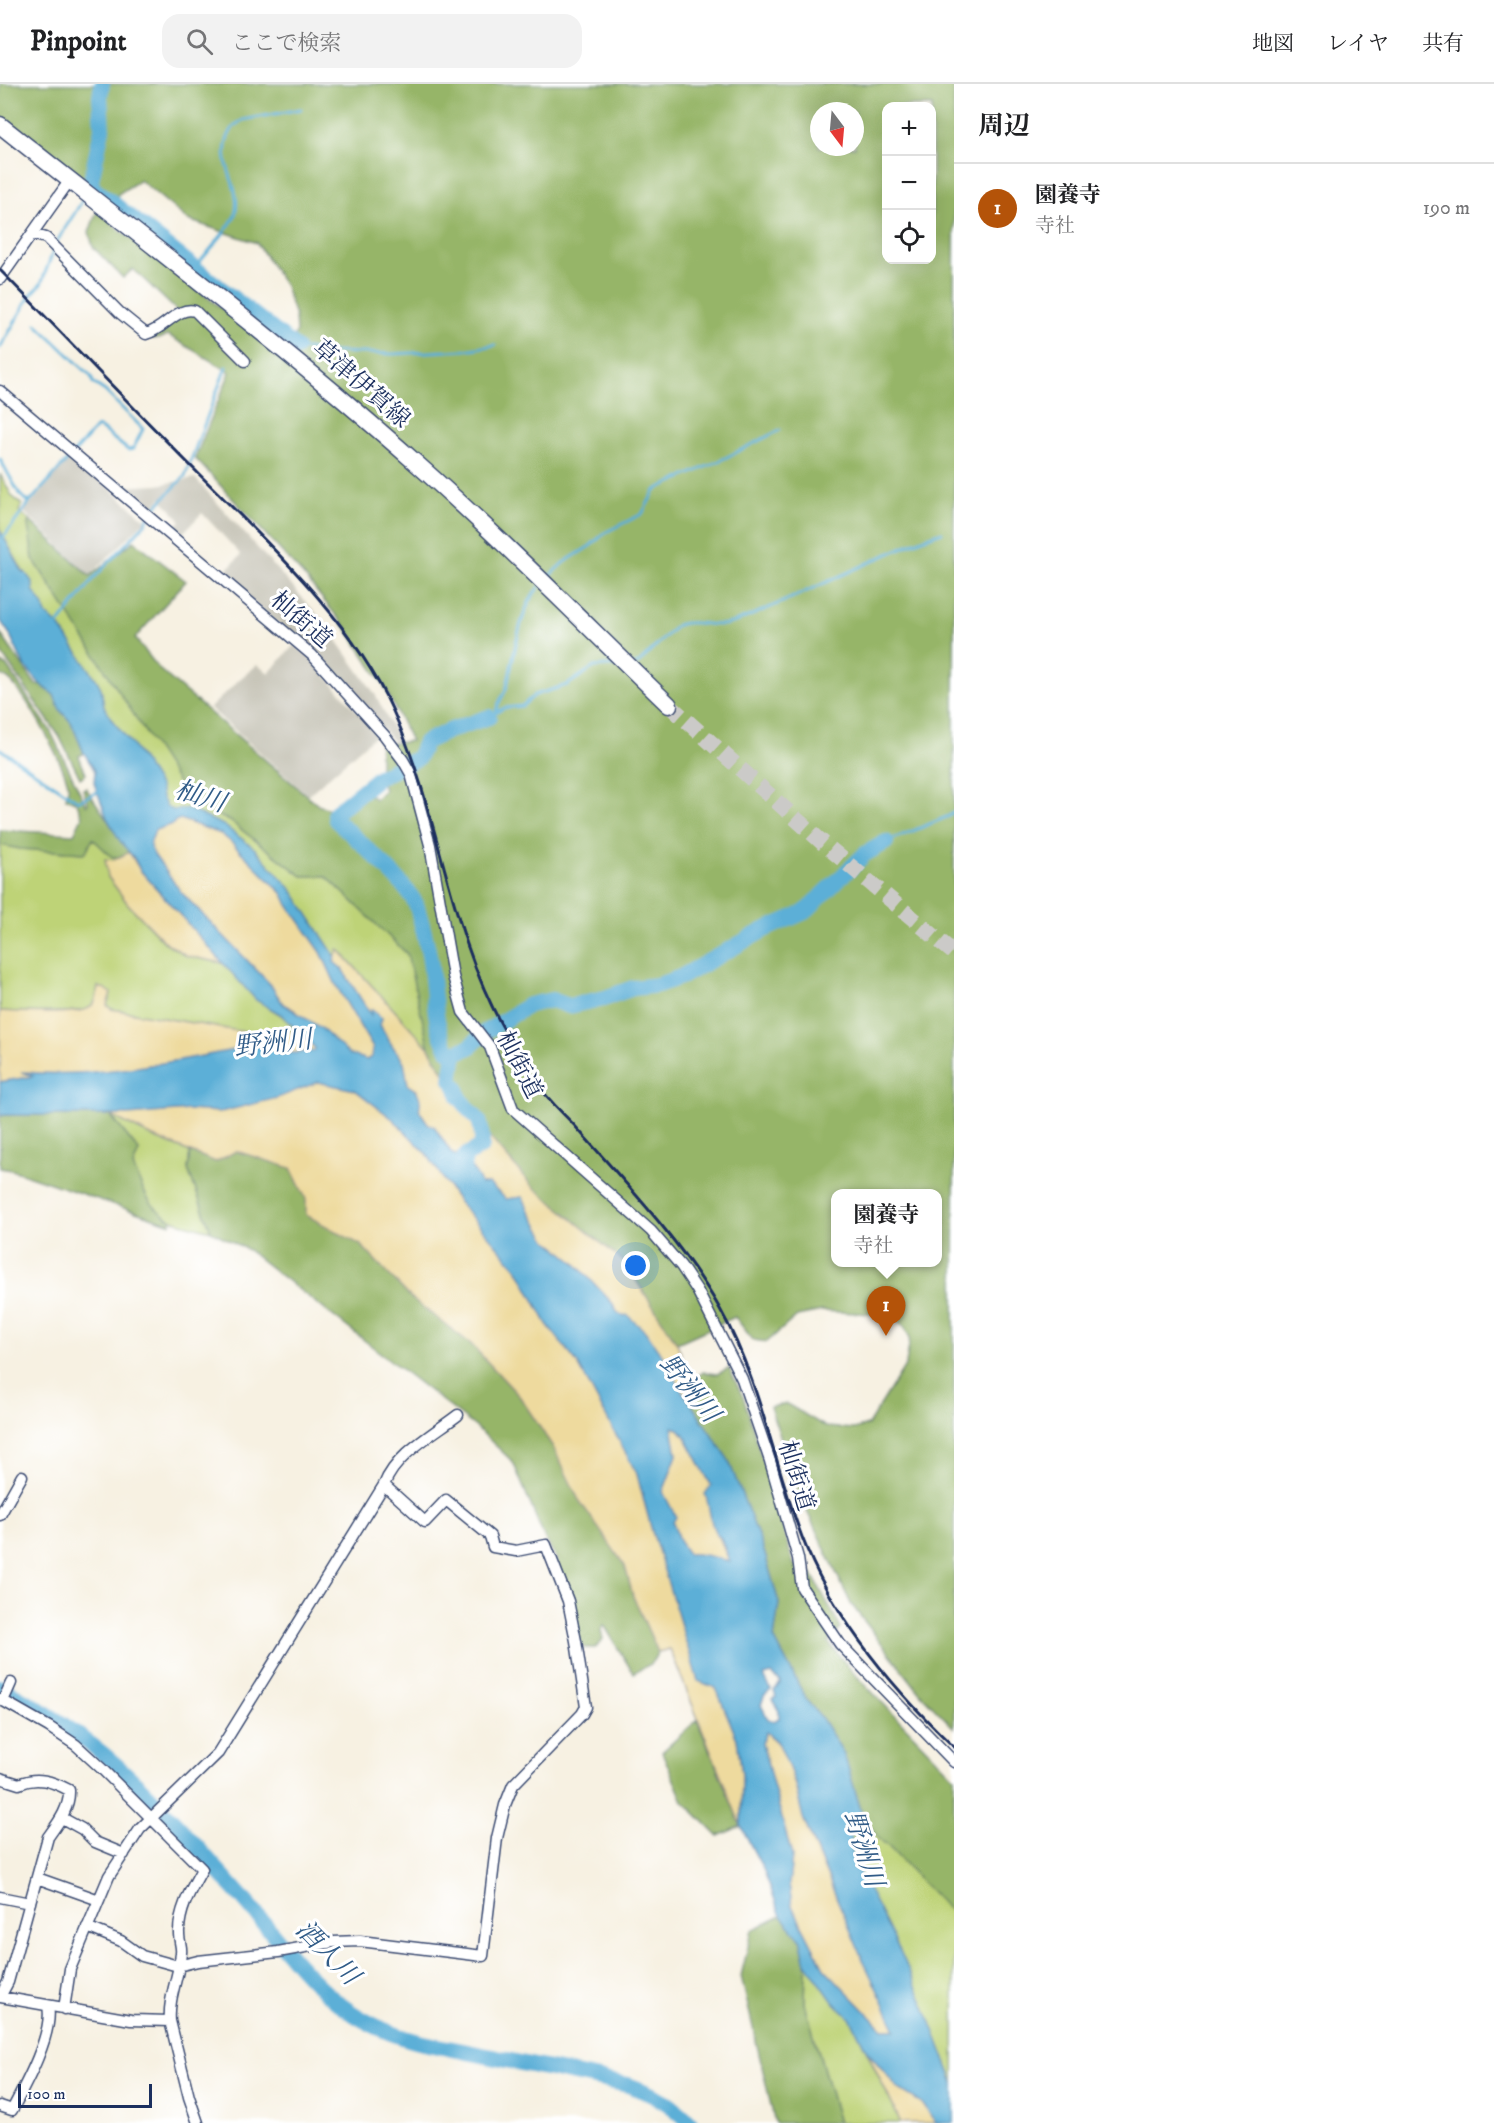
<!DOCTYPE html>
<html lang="ja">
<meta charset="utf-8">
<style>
body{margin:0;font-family:"IM FELL DW Pica","Noto Serif JP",serif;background:#f2f2f2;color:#202124}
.controls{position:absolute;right:18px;top:18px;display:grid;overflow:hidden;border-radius:12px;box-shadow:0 6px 24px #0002}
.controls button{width:54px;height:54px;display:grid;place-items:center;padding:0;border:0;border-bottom:2px solid #e0e0e0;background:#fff;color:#202124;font:30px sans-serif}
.compass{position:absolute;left:810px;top:18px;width:54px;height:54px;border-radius:50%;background:#fff;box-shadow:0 6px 24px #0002;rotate:164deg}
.scale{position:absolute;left:18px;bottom:15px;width:134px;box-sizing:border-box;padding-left:6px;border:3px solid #1b2f5e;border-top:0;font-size:16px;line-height:21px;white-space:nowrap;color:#1b2f5e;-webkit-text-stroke:4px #fff;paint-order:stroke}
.you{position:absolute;left:636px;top:1182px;width:21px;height:21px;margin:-15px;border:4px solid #fff;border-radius:50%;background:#1a73e8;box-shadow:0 0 0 9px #1a73e833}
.badge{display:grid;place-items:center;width:39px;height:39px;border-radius:50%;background:#b45309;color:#fff;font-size:20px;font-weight:700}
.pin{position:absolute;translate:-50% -50px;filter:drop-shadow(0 2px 3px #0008)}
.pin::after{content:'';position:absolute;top:32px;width:21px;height:18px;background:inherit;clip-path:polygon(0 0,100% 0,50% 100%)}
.popup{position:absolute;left:831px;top:1105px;width:111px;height:78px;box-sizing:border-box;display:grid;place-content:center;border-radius:12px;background:#fff;filter:drop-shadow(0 2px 4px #0005);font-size:20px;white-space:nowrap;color:#757577}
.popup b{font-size:22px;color:#202124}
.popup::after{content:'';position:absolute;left:50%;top:100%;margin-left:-12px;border:12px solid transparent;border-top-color:#fff}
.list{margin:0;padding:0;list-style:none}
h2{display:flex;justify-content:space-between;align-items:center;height:78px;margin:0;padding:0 24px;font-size:26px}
h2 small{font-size:20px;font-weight:400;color:#757577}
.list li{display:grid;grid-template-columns:39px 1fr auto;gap:18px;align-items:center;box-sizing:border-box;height:90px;padding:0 24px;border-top:2px solid #e0e0e0}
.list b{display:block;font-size:22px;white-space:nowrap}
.list p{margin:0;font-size:20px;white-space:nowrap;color:#757577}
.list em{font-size:20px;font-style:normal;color:#757577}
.icon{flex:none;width:33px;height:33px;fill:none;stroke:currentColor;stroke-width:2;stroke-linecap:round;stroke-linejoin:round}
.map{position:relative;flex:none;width:954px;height:2039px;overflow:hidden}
header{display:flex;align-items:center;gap:36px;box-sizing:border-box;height:84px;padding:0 30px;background:#fff;border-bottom:2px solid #e0e0e0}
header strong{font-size:28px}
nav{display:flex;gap:33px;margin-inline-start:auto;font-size:21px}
.search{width:420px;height:54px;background:#f2f2f2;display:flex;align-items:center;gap:15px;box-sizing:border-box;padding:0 21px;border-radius:18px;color:#757577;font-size:22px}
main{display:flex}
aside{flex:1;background:#fff}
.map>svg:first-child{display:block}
.industrial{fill:#c7c5b8}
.green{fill:#bed377;stroke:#6c816a;stroke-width:1.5}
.forest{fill:#96b568;stroke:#587263;stroke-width:1.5;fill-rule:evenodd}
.sand{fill:#eeda9e;stroke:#84847e;stroke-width:1.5}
.water{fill:#5bafd7;stroke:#3b6f9a;stroke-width:1.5;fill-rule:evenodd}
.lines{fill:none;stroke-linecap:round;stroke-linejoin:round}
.stream{stroke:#5bafd7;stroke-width:3}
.river{stroke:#5bafd7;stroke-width:16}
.primary-tunnel{stroke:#cbcac8;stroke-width:16;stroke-dasharray:16 8;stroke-linecap:butt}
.minor-casing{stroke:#3c4c72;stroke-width:13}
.primary-casing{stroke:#3c4c72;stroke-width:19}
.minor{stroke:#fff;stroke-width:10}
.primary{stroke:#fff;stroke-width:16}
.rail{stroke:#1b2f5e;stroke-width:3}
.labels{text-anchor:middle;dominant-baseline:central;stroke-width:6;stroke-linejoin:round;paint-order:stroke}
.street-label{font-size:24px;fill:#1b2f5e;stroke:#fff}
.water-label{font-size:26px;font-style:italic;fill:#315c88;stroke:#fff}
</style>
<header>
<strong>Pinpoint</strong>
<div class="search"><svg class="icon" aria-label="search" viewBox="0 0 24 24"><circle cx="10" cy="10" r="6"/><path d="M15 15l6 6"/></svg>ここで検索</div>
<nav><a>地図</a><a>レイヤ</a><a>共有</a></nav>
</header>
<main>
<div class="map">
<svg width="954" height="2039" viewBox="0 0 954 2039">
<rect width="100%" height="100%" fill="#fff"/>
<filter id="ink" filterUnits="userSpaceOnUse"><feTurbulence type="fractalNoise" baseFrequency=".0167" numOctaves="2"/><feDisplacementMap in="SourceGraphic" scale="12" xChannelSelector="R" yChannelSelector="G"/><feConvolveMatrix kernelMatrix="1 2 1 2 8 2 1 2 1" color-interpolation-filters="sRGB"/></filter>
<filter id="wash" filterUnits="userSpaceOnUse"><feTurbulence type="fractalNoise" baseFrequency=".008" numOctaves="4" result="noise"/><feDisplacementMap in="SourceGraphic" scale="24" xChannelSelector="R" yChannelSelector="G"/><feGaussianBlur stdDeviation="1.35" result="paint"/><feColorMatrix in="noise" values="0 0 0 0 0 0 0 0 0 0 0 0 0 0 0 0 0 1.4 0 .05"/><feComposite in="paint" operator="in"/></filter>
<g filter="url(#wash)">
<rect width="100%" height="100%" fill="#f7f1e2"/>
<path class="industrial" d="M72,372L146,436L90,491L24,428Z
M195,394L324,538L375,610L398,656L394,658L313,568L221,491L241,471L202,429L178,454L170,447L181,437L161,414L149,428L119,403L158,401Z
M294,561L310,574L377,650L308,711L210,624L242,593L257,581L269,589Z"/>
<path class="green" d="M0,390L12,412L22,421L19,427L29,436L28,441L191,719L230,737L302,792H326L408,870L429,964L339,866L335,872L292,806L254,764L223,741L188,725L172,726L167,723L162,714L160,703L150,687L130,658L112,636L104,622L101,604L96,595L60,543L45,529L44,522L32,506L25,489H24L0,446Z
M93,754L112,773H119L114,776L108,793L128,820L164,858L187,872L223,879L256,916L281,931L297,947L250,949L111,925L107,921L98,903C96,910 97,919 90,924C77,931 17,928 0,927V761L20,765L85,769Z
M110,1031L153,1053L190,1068L188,1086L211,1147C195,1142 171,1139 158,1128C145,1117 139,1097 133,1082L139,1067Z
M862,1730L879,1756L886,1760L948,1824L954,1828V1999L925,1923L901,1869L853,1775L851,1748Z
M806,1879L834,1919L851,1935L901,2039H839L805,1920Z"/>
<path class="forest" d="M0,0H954V1644L921,1610L851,1520L803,1419L770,1323L787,1320L826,1343L854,1345L868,1341L906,1280L910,1254L904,1242L890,1231L822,1227L797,1232L767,1258L753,1256L735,1233L677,1259L624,1178L531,1101L467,1027L429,964L407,870L326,792H302L230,737L191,719L33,475L28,441L29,436L90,492L134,457L186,497L135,554L160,586L318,721L342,729L364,706L375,715L384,706L380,694V661L411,657L383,600L346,544L305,493L195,374L230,288L168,251L159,255L150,254L177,227L133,185L123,194L93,163L89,148L101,116L0,33ZM886,22H932V176H886ZM819,27H855V63H819ZM140,96L188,136L257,159L285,202L295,232L296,248L285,273L112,140L118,110ZM835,1110H937V1178H835Z
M0,549L36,601L40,600L54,611L60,626L71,638L84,669L79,672L86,690L80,694L59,652L0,567Z
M0,579L6,581L50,646L86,721L88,720L83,705L86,704L129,768L119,773H112L93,755L85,769L20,765L0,761V746L74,750L82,733L77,719L66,714C67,709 69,705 68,700C64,680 19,593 0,591Z
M0,1031H110L139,1067L133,1082C143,1106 148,1123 172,1136L171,1140L12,1086L0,1084Z
M236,1067L291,1084L306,1115L307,1131L361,1161L412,1215L471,1260L520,1313L553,1363L625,1482L633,1512L658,1568L651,1580L633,1589L604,1541L601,1546L603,1555L595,1564H584L579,1555L556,1474L544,1453L513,1378L477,1344L248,1166L211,1147L188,1085L190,1068L216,1078Z
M729,1284L744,1315L794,1481L808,1483L841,1544L828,1558L851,1586L954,1693V1828L948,1825L886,1760L879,1756L862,1730L844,1670L821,1633L807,1617L774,1554L779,1519L764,1467L728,1375L691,1321V1298L703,1288L717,1290Z
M697,1636L741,1742L718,1752L683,1717L662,1668Z
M781,1832L800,1854L806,1879L805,1920L839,2039H775L741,1892L752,1846Z"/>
<path class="sand" d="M180,735L221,750L231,758L283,810L288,821L321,868L336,901L373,964L372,972L366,976L349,971L293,925L283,920L270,900L181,808L152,768L150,760L155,746L172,740L175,737Z
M129,768L140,786L223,879L187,872L165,858L128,820L108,793L105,775L114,776Z
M338,865L429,964L467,1027L531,1101L624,1178L677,1259L691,1297V1321L678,1302L669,1281L623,1232L617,1228L613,1220L575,1179L547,1156L529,1127L523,1113L506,1115L489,1100H481L458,1071L452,1070L434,1042L429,1041L419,1026L417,1006L408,1001L404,978L391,960L380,941L382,934L372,933L342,885L334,878Z
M98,903L106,905L111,909L107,921L111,925L250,949L297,947L315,964V967L281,970L261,961C184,975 104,996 26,988L36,992L0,998V927C17,928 77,931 89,924C97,919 97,911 98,903Z
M318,998L355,1006L394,1036L427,1070L458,1117L518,1186L547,1240L578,1280L637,1390L652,1447L737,1655L742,1690L741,1742L670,1565L658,1568L633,1512L625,1482L579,1416L553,1363L520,1313L471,1260L412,1215L361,1161L306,1131V1115L291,1084L236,1067L216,1078L153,1053L110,1031L189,1026L221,1028Z
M671,1343L679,1345L685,1352L711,1401L706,1410L711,1422L714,1441L730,1479C723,1476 715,1477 709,1474C700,1471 697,1470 688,1470L679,1457L663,1408L677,1371Z
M766,1648C792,1669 794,1704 804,1735C810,1755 820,1774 828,1794C850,1845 872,1895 897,1945H883L824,1884L792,1822L789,1800L792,1772L762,1659Z
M867,1967L899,2005L922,2019L936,2039H901Z"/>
<path class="water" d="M0,446L23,489L25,488L33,499V506L44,522L45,529L60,543L96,595L101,604L104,622L112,636L130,658L150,687L160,703L162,714L167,723L172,726L188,725L223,741L254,764L292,806L335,872L334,878L342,885L371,931V925L382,934L380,941L391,960L404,978L408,1001C419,1007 422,1014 419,1026L429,1041L434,1042L452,1070C462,1072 478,1090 481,1100H489L506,1115L523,1113L529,1127L547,1156L575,1179L613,1220L617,1228L623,1232L627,1231L645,1247L669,1281L679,1302L728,1375L764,1467L779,1519L774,1554L807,1617L821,1633L844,1670L862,1730L851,1748L853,1775L901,1869L925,1923L954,1999V2039H936L922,2019L899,2005L867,1967L851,1935L834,1919L806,1879L800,1854L781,1832L764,1787L741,1742L742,1690L737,1655L716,1604L698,1597L652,1447L637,1390L578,1280L547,1240L518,1186L458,1117L427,1070L394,1036L355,1006L318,998L277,1014L221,1028L189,1026L128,1031H0V998L34,992L21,988C102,995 182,975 261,961L281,970L314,967L315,964L282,931L256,916L140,786L134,774L120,757L107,734L94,699L95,687L84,669L71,638L60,626L54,611L40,600L24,581L9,549L0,536ZM180,735L221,750L231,758L283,810L288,821L321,868L336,901L373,964L372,972L367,976L349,970L321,944L283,920L270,900L181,808L152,768L150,760L155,746L173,740L175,737ZM672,1343L679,1345L685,1352L711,1401L705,1410C711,1423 709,1447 721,1454L730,1478C718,1474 700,1469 688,1470L679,1457L673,1438L676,1433L663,1408L677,1371ZM772,1590L781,1598L774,1607L776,1613L772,1615L779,1627V1634L774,1637L768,1635L761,1621L764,1612L771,1606L764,1592ZM766,1648L777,1657L783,1669L795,1699L803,1734L862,1874L896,1945H883L824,1884L792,1822L789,1800L792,1772L762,1659Z"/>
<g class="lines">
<path class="stream" d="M56,159L84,114
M195,184C204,172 231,143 235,131C243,103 217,81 228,53C232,44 235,40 243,36L301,25
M0,264L30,212L41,200L54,165
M296,264L335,268L393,270L465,266L495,261
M0,375L20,411L29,418
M0,458L30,418L96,344L99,343L128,366L133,365L143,345L105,307L93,299L91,292L36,240
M547,494L563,479L590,462L606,448L642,430L654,408L659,404L719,377L780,346
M56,543L95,493L145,440L151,428L185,392L226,283
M636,580L639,579L677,541C696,534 715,546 735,538C778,521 820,501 862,482C888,470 914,457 942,448
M496,628C497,618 505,611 507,602C514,574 519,525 539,503
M489,633L504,624L522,622L535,611L567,601L594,583L620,581
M0,665L78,717L100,707
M886,758L949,732L954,728"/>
<path class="river" d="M102,0L100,13L102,45L90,101L296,264
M454,971C433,957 434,900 430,876C427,859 422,840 417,823C409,800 355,754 336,736L335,729L379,693L418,674L425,658L451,646L489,633
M466,1100L463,1087L465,1072L482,1062C482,1055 481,1042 479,1037L459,1013L457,1004L451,996L455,969L470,963L485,948L529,921L552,916L569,922L605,914L633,904L658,901L681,893L764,846L805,828L865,770L886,758
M0,1603C36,1622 71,1644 103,1670C150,1709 191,1756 231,1801C294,1869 322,1933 419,1958L628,2001C653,2010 672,2019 690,2039"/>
</g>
</g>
<g filter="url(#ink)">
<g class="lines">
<path class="primary-tunnel" d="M669,621L823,759L954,869"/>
<g class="minor-casing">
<path id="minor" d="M32,150L46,154L120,229L146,250C165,245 177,222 195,227L245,277
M0,195L70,96
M0,307L312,571L385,652L403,676L411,690L430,761L453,892L463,928L490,963L513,1025L651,1147L681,1182L697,1206L742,1295L770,1377L798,1474L802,1504L840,1560L954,1678
M0,1431L22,1392
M0,1615L49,1643L76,1661L102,1685L202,1785C191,1805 178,1827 179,1850C179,1857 182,1863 181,1869C179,1892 168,1914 170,1937L189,2013L198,2039
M3,1617L11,1599
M0,1694L19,1700C37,1692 52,1697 69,1706C70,1724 58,1739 48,1753L8,1898L0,1913
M62,1734L82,1745L95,1758L124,1770
M37,1794L99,1816
M0,1813L30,1819
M87,1843L121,1857L142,1872L178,1882L198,1877L278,1868L333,1858L360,1857L483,1872L497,1754L505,1721L513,1701L582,1630L586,1623L576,1557L568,1517L546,1461L516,1467L493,1463L490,1452L446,1416L425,1438L384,1401
M1,1913L131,1936L170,1937
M64,1925L70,1885L109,1792L140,1745L218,1669L384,1401C396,1370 432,1351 458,1331
M0,2022L12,2026C25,2002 54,1949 48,1922"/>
</g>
<g class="primary-casing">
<path id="primary" d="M0,41C140,152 282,260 416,379C503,456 585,540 669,621"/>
</g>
<use href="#minor" class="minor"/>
<use href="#primary" class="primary"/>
<path class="rail" d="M0,186C63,250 124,315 188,379C260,452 351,533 393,627C441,732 448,848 506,949C516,966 527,986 539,1002C549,1017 563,1029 575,1042C626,1100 682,1158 720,1225C760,1296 773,1377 802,1453C833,1534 892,1604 954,1663"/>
</g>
</g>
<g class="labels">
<g class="street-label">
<text transform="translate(361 300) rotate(41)">草津伊賀線</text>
<text transform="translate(301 536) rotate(41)">杣街道</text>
<text transform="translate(519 981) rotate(63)">杣街道</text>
<text transform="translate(796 1392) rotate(73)">杣街道</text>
</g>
<g class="water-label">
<text transform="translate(200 713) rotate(17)">杣川</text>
<text transform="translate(273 960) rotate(-6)">野洲川</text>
<text transform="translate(689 1305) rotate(51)">野洲川</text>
<text transform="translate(863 1765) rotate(73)">野洲川</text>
<text transform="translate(327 1869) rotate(46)">酒人川</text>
</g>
</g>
</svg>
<div class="controls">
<button>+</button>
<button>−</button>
<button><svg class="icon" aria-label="locate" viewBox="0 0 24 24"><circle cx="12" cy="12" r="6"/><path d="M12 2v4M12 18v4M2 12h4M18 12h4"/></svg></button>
</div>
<svg class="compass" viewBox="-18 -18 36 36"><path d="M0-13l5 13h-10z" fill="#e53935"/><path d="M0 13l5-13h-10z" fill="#757577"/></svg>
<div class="scale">100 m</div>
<div class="you"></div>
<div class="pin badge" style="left:886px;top:1252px">1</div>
<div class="popup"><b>園養寺</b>寺社</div>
</div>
<aside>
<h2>周辺<small></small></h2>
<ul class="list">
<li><span class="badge">1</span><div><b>園養寺</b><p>寺社</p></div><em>190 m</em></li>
</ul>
</aside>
</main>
